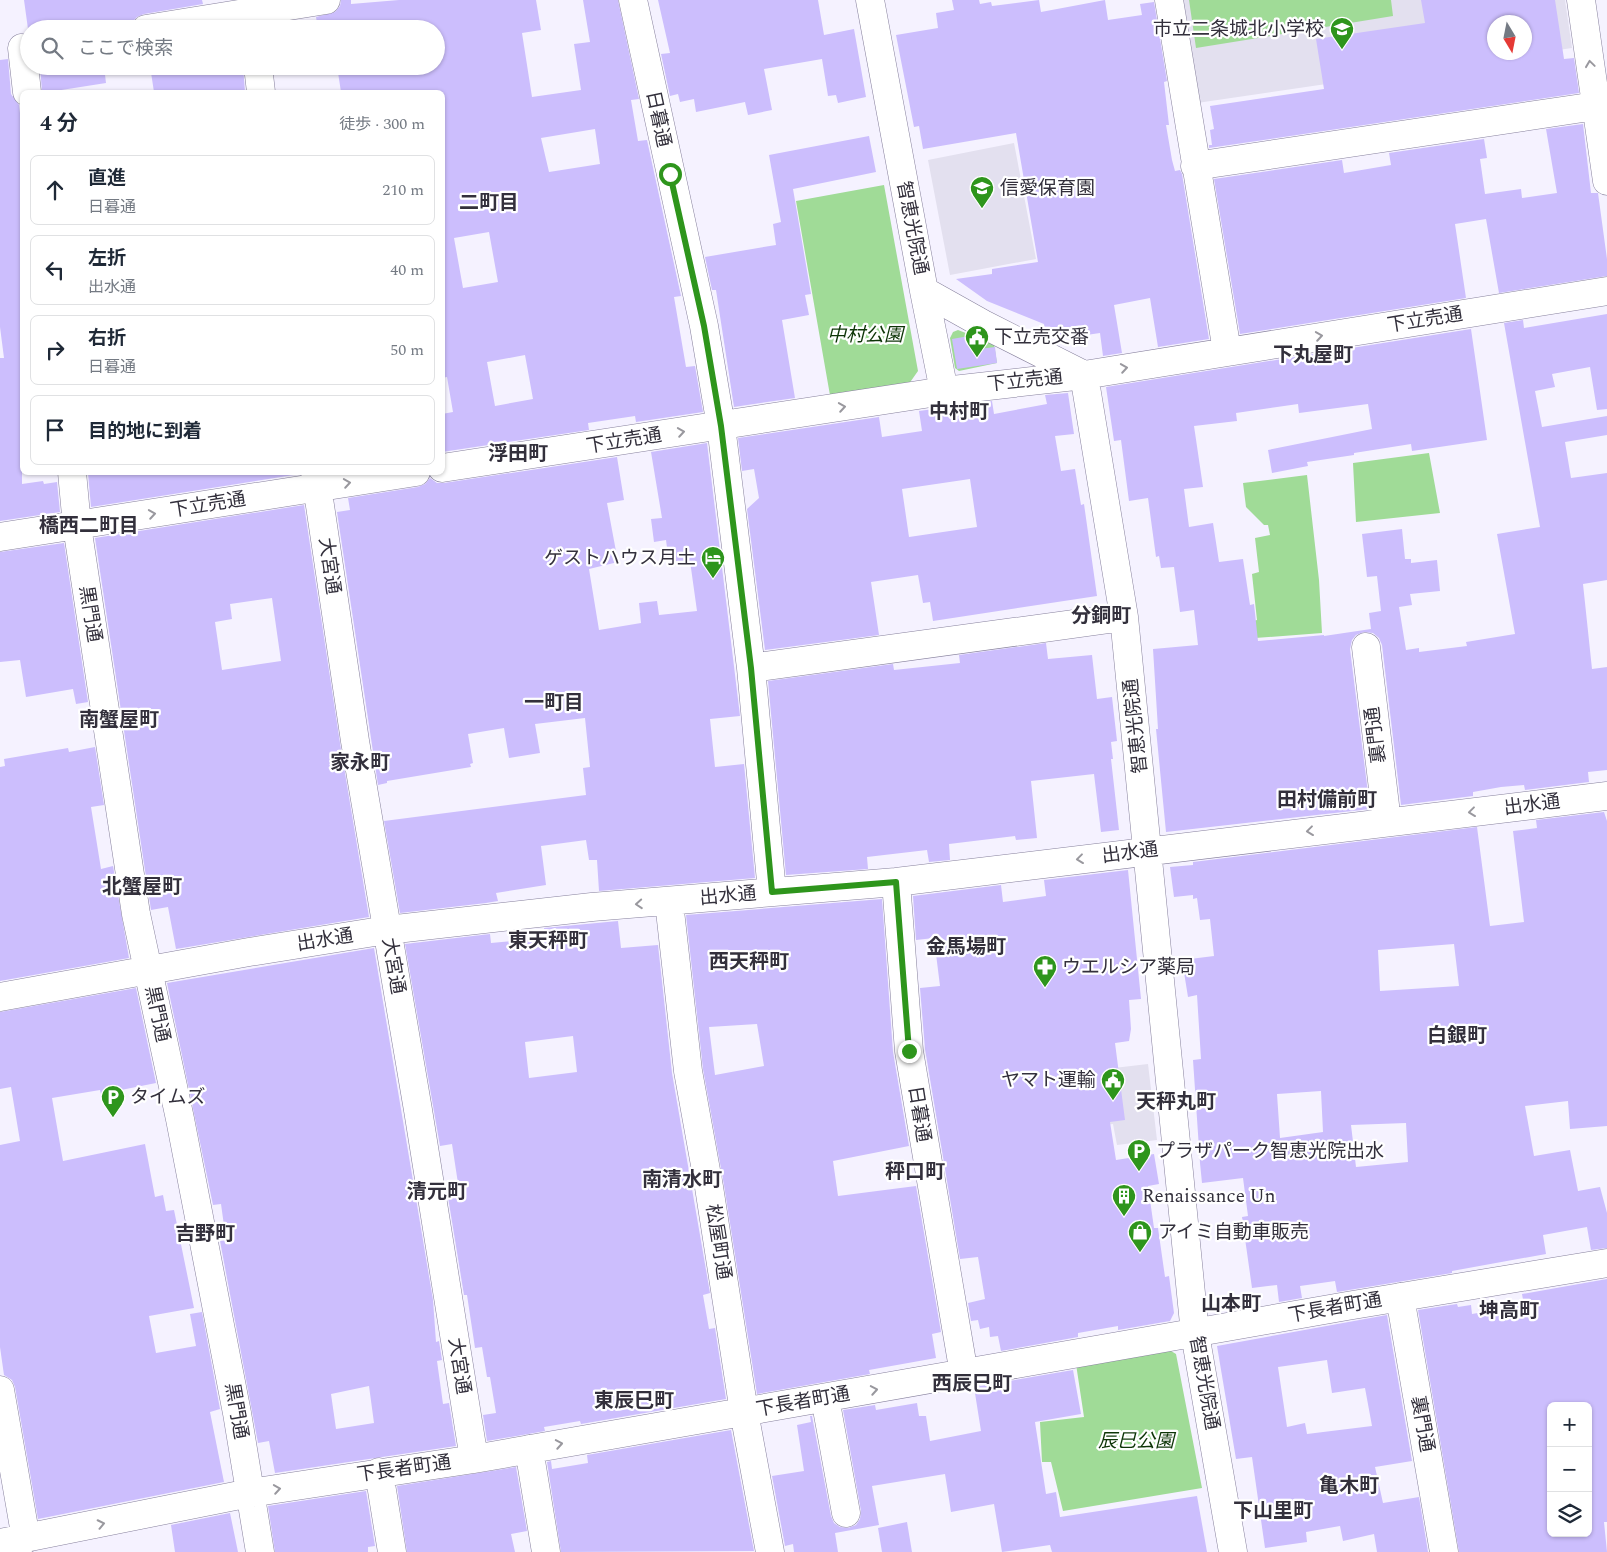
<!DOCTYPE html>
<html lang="ja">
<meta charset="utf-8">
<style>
body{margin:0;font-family:Spectral,"Noto Sans JP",serif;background:#f6f6f7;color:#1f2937}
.controls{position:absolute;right:15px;bottom:15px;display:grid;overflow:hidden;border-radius:8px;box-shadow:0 1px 4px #0004}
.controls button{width:45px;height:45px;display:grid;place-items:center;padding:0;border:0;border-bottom:1px solid #e0e1e3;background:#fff;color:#1f2937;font:25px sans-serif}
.compass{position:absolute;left:1487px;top:15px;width:45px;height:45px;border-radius:50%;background:#fff;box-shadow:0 1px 4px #0004;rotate:170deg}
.stop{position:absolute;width:15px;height:15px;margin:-11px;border:4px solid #2e951c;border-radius:50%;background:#fff}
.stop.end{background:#2e951c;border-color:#fff;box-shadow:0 1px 5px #0008}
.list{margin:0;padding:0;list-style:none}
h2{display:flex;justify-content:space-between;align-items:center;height:65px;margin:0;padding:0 20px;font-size:21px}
h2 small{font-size:16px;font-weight:400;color:#747a83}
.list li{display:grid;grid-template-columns:32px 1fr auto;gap:15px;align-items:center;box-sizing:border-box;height:70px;margin:0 10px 10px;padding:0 10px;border:1px solid #e0e1e3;border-radius:8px}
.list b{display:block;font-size:19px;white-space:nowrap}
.list p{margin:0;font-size:16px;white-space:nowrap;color:#747a83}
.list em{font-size:16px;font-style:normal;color:#747a83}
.icon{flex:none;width:28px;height:28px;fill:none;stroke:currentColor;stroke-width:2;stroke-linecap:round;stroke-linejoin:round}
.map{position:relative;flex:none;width:1607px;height:1552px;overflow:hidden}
.search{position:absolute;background:#fff;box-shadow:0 1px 4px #0004;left:20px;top:20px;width:425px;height:55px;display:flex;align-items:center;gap:12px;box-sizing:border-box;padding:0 18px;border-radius:28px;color:#747a83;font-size:19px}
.panel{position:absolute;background:#fff;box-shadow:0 1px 4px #0004;left:20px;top:90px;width:425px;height:385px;border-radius:8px}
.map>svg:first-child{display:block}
.built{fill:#e3e0ef;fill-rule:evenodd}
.green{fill:#a0db97}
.building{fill:#ccbefd;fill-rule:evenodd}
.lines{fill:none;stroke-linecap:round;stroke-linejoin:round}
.minor-casing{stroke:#87819d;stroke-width:29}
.minor{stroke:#fff;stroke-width:28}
.oneway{stroke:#99989e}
.route{stroke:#2e951c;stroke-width:6}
.labels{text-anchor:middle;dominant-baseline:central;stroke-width:4.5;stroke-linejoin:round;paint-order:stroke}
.poi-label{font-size:19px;fill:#33303c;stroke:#fff;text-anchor:start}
.street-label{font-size:19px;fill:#33303c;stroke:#fff}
.park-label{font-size:19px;font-style:italic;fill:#0d3507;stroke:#fff}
.neighbourhood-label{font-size:20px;font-weight:bold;fill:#33303c;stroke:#fff}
</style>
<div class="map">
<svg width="1607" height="1552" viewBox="0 0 1607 1552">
<rect width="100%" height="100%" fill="#f5f2ff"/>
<path class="built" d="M1181,0H1565L1572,48L1197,103ZM1494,22H1524V52H1494Z
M1014,143L1036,259L950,275L928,160Z
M1148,1064L1157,1140L1117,1145L1113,1124L1071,1129L1063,1074Z"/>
<path class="green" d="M1189,0H1391L1393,16L1196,48Z
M884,185L918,371L906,388L831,401L796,201Z
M958,330L994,344L997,363L959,371L955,368L950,338L953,332Z
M1429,453L1440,513L1356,522L1353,463Z
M1307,475L1319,580L1322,633L1255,638L1253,621L1257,620L1252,574L1259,572L1255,538L1270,535L1268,525H1264L1246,507L1243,483Z
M1166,1348L1176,1354L1202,1488L1063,1511L1051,1462H1042L1040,1422L1084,1417L1076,1364Z"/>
<path class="building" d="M24,0H202L203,4L144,14L137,17L132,22L110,26V24L81,29H28Z
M341,0H351V4L399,0H536L541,30L522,33L532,97L581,90L574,44L590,42L583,0H618L639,99L631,100L638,141L647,140L681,296L674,297L686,367L695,366L703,412L636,422L635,416L588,423L589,430L442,452V414L453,412L447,377L442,378V92H341L337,66H436V29H381L380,23L345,29H318L316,17L335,12L340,6ZM595,129L600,164L549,172L541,138ZM489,232L498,282L463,288L454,238ZM525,355L533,399L495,406L487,362Z
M658,0H818L824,35L854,29L866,97L838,103L836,95L828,96L822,59L764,69L772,110L748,115L745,102L696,112L694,99L680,102L678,94L670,96L661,54L670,53Z
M952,0H979L980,4L991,2L992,6L1039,0L1041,12L1105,0L1108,20L1142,15L1140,4L1154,2L1167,81L1164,82L1169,125H1166L1172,160L1175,171L1180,170L1182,174L1209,339L1158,347L1150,298L1114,305L1122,353L1103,356L1100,333L1059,339L1058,327L1045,329L1044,324L987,301L956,279L992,274V269L1038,262L1016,133L923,149L919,126L914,127L896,35L938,28L936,13L954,10Z
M1421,0H1555L1564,59L1574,58L1579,93L1209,148V145H1212L1210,130L1214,129L1210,106L1324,89L1316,39L1425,23ZM1494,22H1524V52H1494Z
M8,59L11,94L19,105L22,129V484L43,481L44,484L57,482L60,512L0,521V358H4L0,327V60Z
M40,66H104L106,83L55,91L56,92H42Z
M150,66H243L245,92H154Z
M1583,124L1591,193H1598L1607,259V276L1499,293L1486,219L1455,224L1466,298L1240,334L1214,179L1342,160L1344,173L1391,165L1389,153L1484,139L1487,158L1480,159L1485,194L1521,189L1522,198L1557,193L1546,129Z
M869,136L876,172L793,189L811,294L805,295L809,315L782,320L795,398L734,407L716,290H712L705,257L776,245L773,224L781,222L769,155Z
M1607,314V409L1597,410L1590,367L1552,374L1555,387L1535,391L1542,427L1607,416V435L1565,442L1571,478L1607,473V580L1583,584L1592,669L1607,667V770L1588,772L1589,782L1525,790L1524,785L1501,787L1473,792V796L1401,805L1382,645L1379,638L1373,633L1364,632L1356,635L1352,640L1350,649L1370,809L1166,832L1156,729H1158L1153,649L1198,645L1194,610L1180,612L1174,567L1161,568L1159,556L1156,557L1148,498L1129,501L1121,440L1114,441L1106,387L1471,329L1487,440L1412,451L1411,444L1354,453V455L1307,462L1308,466L1272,473L1268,450L1372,429L1368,404L1299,413L1298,404L1236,413L1237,421L1194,426L1203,487L1184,489L1189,527L1213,523L1219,562L1243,559L1250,605L1254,604L1258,641L1324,635V636L1371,629L1369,613L1381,611L1377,576L1367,577L1362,534L1402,529L1405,559H1411V563L1437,560L1440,591L1410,594L1412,605L1399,607L1406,650L1419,648V652L1467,646L1466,642L1515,634L1497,534L1540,527L1504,323L1523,320L1524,328Z
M969,336L971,350L995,347L997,363L957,369L952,339Z
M1068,393L1074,434L1055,436L1061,471L1075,469L1081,505L1084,504L1097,596L933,621L930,602L923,603L918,575L871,582L879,635L765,650L747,509L759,498L754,469L742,471L738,438L879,417L882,437L922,431L919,411L992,401L994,414L1047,404L1045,395ZM970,479L977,527L909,537L902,489Z
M707,443L740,716L710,719L715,767L744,764L755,878L599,891L597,860H589L586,840L541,846L546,885L496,893L498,901L486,903L400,913L384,821L586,795L583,768L590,767L585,718L535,724L540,753L509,758L504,728L468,734L473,763L470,764L471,767L387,781V783L378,785L337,512L350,510L348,498L418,487L425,484L430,478L437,483H444L617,457L624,500L607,503L618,562L589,569L599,630L641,623L639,603L657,601L659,615L697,611L690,561L669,563L666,540L654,542L651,519L662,518L651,452Z
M93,472H300V474L91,507L88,473Z
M304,505L340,743L369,917L176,949L168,907L151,910L95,538ZM272,598L281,661L222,670L215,622L232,619L230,604Z
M64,543L88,702L76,704L73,689L26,697L20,660L0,662V552Z
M1046,643L1048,659L1092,655L1097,699L1112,697L1117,741L1111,742L1113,759H1111L1119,830L1101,832L1094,774L1031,781L1037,838L1016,840L1015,836L949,844L950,860L929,862L927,850L867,857L868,869L786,875L768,681L893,664L894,670L960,663L959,655Z
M95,747L104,805L91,807L101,869L113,866L129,958L0,981V767L5,766L4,759L68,748L69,752Z
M1604,812L1607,821V1126L1570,1129L1568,1101L1525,1106L1534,1156L1570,1150L1578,1191L1600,1187L1607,1213V1248L1591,1250L1587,1227L1543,1235L1546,1254L1452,1271V1273L1337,1292L1335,1281L1300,1286L1302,1298L1279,1302L1277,1285L1252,1288L1242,1217L1248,1216L1243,1178L1202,1183L1200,1163L1193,1060L1201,1059L1197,995L1188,997L1182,960L1214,956L1210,919L1200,920L1197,898L1193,899V895L1174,897L1170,867L1193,865V862L1477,827L1490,926L1524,922L1513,831L1537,828L1536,820ZM1454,944L1459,986L1380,991L1378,950ZM1321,1091L1323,1132L1280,1138L1277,1094ZM1406,1123L1408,1162L1356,1167L1351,1125Z
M1128,870L1141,999L1129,1000L1131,1029L1129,1041L1115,1043L1125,1120L1110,1122L1116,1160L1154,1154L1159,1184L1148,1186L1154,1228H1158L1165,1277L1169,1276L1174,1313L1170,1321L1118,1330V1326L1078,1333V1337L1001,1351L998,1336L990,1337L989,1327L980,1329L978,1320L971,1321L968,1303L985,1299L978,1257L960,1259L925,1049L920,988L940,986L934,938L916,940L913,896L1001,885L1003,902L1046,896L1044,880Z
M882,899L893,1052L909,1146L833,1161L838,1196L916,1186L941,1332L932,1334L936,1358L869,1370L870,1374L757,1394L724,1185L703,1069L686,915ZM757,1024L764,1066L715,1075L709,1027Z
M618,921L621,948L658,945L672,1073L710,1293L703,1295L709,1329L715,1328L726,1399L581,1424L580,1421L544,1427L545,1431L487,1441L483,1415L496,1413L490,1377H487L482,1347L475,1348L467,1295H464L447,1191L459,1190L452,1144L440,1146L405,944L490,934L491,943L545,938L544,928ZM573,1036L577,1072L529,1078L525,1042Z
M374,948L433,1300L436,1342L439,1341L442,1360L437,1361L443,1404L449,1403L456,1446L275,1473L269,1441L258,1443L220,1241L226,1240L221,1204L213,1205L167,983ZM369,1386L374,1423L336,1429L331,1394Z
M136,988L156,1083L101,1094L100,1090L52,1098L61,1150L63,1161L145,1144L155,1197L163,1195L166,1211L174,1210L194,1308L149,1316L156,1353L196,1346L190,1314L202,1312L220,1409L210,1412L224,1482L38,1519L15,1387L12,1380L4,1375L0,1347V1145L20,1141L11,1087L0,1089V1012Z
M1607,1279V1522H1604L1607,1552H1459L1418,1310L1457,1304L1458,1307L1471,1305L1472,1314L1524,1305L1522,1294ZM1551,1406H1588V1533H1551Z
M1387,1315L1412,1461L1375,1467L1383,1503L1419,1497L1428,1552H1377L1374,1534L1343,1541L1340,1526L1306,1532L1307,1542L1265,1548L1252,1457L1236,1459L1217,1346ZM1327,1360L1332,1393L1365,1388L1372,1426L1307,1434L1305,1423L1287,1427L1278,1367Z
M1073,1370L1081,1414L1035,1422L1046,1494L1056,1492L1060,1517L1197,1496L1207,1552H1052L1050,1545L1002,1552L994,1504L951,1512L945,1474L872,1486L879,1525L835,1533L838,1552H794L793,1544L785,1546L772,1476L804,1471L797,1425L811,1422L810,1416H812L831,1516L834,1523L840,1527L848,1528L856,1525L860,1519L861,1511L843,1410L875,1405L876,1410L917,1403L919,1416H926L930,1441L981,1431L974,1387Z
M731,1430L754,1551L561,1552L547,1462L551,1461L552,1469L588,1463L587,1455Z
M516,1467L527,1531L511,1534L515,1552H407L397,1486Z
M366,1491L375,1546L368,1547V1552H275L268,1506Z
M230,1513L238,1552H175L171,1525Z
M907,1522L912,1552H882L878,1528Z"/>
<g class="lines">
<g class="minor-casing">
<path id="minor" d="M633,0L704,326L721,426L751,668L772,892
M870,0L924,291L983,324L1084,375L1124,617L1195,1334L1233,1552
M1169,0L1227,351
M1581,0L1607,181
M146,29L326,0
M22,48L27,92
M258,66L261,92
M1195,166L1596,106
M924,291L944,391
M442,468L944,391L1084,375L1607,291
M72,472L77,526L136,914L180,1119L237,1413L260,1552
M315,472L355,741L418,1110L474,1459
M0,537L416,472
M1366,647L1387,822
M751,668L1124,617
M896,882L909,1051L964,1374
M669,902L688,1071L709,1187L744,1412L770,1552
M0,997L249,952L387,930L592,907L896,882L1607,796
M1400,1297L1444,1552
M0,1390L26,1539
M825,1398L846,1513
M529,1449L546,1552
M379,1472L392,1552
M0,1543L250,1493L474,1459L1347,1306L1607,1263"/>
</g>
<use href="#minor" class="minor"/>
</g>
<defs><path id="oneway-chevron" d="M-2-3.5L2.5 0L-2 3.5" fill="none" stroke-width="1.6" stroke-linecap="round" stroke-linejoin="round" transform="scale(1.25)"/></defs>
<g class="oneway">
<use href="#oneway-chevron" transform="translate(1590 64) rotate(-98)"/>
<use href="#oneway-chevron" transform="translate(1319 336) rotate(-9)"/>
<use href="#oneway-chevron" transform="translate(1124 368) rotate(-9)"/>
<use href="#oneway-chevron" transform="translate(842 407) rotate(-9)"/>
<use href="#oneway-chevron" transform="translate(681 432) rotate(-9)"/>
<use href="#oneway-chevron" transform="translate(347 483) rotate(-9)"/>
<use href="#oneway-chevron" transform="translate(152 514) rotate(-9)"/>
<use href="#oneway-chevron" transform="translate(1472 812) rotate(173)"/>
<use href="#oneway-chevron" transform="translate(1310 831) rotate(173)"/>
<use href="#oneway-chevron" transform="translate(1080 859) rotate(173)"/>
<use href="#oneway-chevron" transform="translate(639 904) rotate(176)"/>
<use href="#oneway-chevron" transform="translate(874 1390) rotate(-10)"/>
<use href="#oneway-chevron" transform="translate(559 1444) rotate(-10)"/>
<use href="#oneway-chevron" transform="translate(277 1489) rotate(-9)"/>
<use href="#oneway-chevron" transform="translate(101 1524) rotate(-12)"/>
</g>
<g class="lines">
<path class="route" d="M670,174L704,326L721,426L751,668L772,892L896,882L909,1051"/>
</g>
<defs>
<g id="school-pin" transform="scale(1.25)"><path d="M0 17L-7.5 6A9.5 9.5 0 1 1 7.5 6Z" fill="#2e951c" stroke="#fff"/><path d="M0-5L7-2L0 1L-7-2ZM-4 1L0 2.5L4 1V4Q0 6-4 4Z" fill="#fff"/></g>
<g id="civic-pin" transform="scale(1.25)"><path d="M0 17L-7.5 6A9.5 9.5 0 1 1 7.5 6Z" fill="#2e951c" stroke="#fff"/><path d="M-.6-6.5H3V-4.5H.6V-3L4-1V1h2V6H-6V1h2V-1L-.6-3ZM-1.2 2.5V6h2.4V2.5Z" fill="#fff"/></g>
<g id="hotel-pin" transform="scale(1.25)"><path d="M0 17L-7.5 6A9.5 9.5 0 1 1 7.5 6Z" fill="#2e951c" stroke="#fff"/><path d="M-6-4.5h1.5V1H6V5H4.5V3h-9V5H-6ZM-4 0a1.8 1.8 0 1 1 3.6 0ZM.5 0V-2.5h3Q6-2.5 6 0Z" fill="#fff"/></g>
<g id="pharmacy-pin" transform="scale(1.25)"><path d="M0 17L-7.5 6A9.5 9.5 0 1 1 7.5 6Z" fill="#2e951c" stroke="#fff"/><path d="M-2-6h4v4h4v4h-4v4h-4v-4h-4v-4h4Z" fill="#fff"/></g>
<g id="parking-pin" transform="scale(1.25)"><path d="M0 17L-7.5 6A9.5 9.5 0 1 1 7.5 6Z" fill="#2e951c" stroke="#fff"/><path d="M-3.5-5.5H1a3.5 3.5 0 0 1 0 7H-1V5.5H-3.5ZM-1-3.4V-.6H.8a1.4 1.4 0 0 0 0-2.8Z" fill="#fff"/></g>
<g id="building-pin" transform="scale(1.25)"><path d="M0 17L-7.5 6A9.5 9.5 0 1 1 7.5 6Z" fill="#2e951c" stroke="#fff"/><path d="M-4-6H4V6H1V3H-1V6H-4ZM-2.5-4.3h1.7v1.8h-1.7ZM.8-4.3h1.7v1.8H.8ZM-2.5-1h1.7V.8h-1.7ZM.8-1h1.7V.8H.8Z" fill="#fff"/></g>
<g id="shop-pin" transform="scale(1.25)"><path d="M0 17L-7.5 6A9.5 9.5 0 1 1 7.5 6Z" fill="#2e951c" stroke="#fff"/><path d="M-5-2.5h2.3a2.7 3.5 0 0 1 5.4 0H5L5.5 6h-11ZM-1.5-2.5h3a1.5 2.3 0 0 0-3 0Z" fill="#fff"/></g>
</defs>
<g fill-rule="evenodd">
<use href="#school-pin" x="1342" y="29"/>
<use href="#school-pin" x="982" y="188"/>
<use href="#civic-pin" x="977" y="337"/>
<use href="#hotel-pin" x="713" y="558"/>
<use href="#pharmacy-pin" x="1045" y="967"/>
<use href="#civic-pin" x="1113" y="1080"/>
<use href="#parking-pin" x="113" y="1097"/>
<use href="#parking-pin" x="1139" y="1151"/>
<use href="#building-pin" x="1124" y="1196"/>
<use href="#shop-pin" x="1140" y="1232"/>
</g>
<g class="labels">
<g class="poi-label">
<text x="1324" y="29" text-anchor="end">市立二条城北小学校</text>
<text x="1000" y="188">信愛保育園</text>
<text x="994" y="337">下立売交番</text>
<text x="696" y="558" text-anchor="end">ゲストハウス月土</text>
<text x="1062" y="967">ウエルシア薬局</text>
<text x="1096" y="1080" text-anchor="end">ヤマト運輸</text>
<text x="130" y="1097">タイムズ</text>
<text x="1156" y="1151">プラザパーク智恵光院出水</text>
<text x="1142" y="1196">Renaissance Un</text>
<text x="1158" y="1232">アイミ自動車販売</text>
</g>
<g class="street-label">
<text transform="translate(658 119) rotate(78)">日暮通</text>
<text transform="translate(912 228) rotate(79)">智恵光院通</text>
<text transform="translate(1425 320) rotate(-9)">下立売通</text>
<text transform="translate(1025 381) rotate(-6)">下立売通</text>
<text transform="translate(624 441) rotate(-9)">下立売通</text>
<text transform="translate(208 505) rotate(-9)">下立売通</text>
<text transform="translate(329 566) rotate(82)">大宮通</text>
<text transform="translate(90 614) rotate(81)">黒門通</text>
<text transform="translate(1136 726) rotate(-96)">智恵光院通</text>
<text transform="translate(1376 735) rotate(-97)">裏門通</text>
<text transform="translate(1532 805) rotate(-7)">出水通</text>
<text transform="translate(1130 853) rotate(-7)">出水通</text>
<text transform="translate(728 896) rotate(-5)">出水通</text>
<text transform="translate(325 940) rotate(-9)">出水通</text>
<text transform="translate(393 966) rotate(80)">大宮通</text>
<text transform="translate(157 1014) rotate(78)">黒門通</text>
<text transform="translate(919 1114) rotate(81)">日暮通</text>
<text transform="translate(718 1242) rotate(81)">松屋町通</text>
<text transform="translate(1335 1308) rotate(-10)">下長者町通</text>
<text transform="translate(459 1366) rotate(81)">大宮通</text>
<text transform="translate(1204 1383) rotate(80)">智恵光院通</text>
<text transform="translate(803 1402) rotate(-10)">下長者町通</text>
<text transform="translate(236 1411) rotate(80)">黒門通</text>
<text transform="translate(1422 1424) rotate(80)">裏門通</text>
<text transform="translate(404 1469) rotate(-8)">下長者町通</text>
</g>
<g class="park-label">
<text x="865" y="335">中村公園</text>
<text x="1136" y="1441">辰巳公園</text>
</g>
<g class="neighbourhood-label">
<text x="489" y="203">二町目</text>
<text x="1313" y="355">下丸屋町</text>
<text x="959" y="412">中村町</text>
<text x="518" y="454">浮田町</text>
<text x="89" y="526">橋西二町目</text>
<text x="1101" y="616">分銅町</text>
<text x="554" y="703">一町目</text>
<text x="119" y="720">南蟹屋町</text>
<text x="360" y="763">家永町</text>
<text x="1327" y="800">田村備前町</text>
<text x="142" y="887">北蟹屋町</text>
<text x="548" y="941">東天秤町</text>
<text x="966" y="947">金馬場町</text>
<text x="749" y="962">西天秤町</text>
<text x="1457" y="1036">白銀町</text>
<text x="1176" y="1102">天秤丸町</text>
<text x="915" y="1172">秤口町</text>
<text x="682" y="1180">南清水町</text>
<text x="437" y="1192">清元町</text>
<text x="205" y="1234">吉野町</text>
<text x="1231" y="1304">山本町</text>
<text x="1509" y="1311">坤高町</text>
<text x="972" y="1384">西辰巳町</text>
<text x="634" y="1401">東辰巳町</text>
<text x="1349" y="1486">亀木町</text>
<text x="1273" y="1511">下山里町</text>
</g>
</g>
</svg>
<div class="controls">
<button>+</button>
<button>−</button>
<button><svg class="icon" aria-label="layers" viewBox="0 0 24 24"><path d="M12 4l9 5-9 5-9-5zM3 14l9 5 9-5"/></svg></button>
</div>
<svg class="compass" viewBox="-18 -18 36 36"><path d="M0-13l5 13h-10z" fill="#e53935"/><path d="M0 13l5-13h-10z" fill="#747a83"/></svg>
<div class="stop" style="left:670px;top:174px"></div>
<div class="stop end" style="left:909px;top:1051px"></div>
<div class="search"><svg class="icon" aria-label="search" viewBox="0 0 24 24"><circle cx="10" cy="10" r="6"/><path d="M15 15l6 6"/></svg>ここで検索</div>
<section class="panel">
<h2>4 分<small>徒歩 · 300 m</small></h2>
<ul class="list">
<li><svg class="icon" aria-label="ahead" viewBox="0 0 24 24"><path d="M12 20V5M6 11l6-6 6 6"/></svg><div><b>直進</b><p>日暮通</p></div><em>210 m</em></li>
<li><svg class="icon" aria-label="left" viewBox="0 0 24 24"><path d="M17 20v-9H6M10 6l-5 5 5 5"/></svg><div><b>左折</b><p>出水通</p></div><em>40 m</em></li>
<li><svg class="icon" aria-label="right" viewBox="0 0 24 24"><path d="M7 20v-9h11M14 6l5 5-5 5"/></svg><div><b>右折</b><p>日暮通</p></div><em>50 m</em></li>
<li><svg class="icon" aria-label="arrive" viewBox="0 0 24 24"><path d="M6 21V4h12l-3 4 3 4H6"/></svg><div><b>目的地に到着</b></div></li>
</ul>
</section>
</div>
